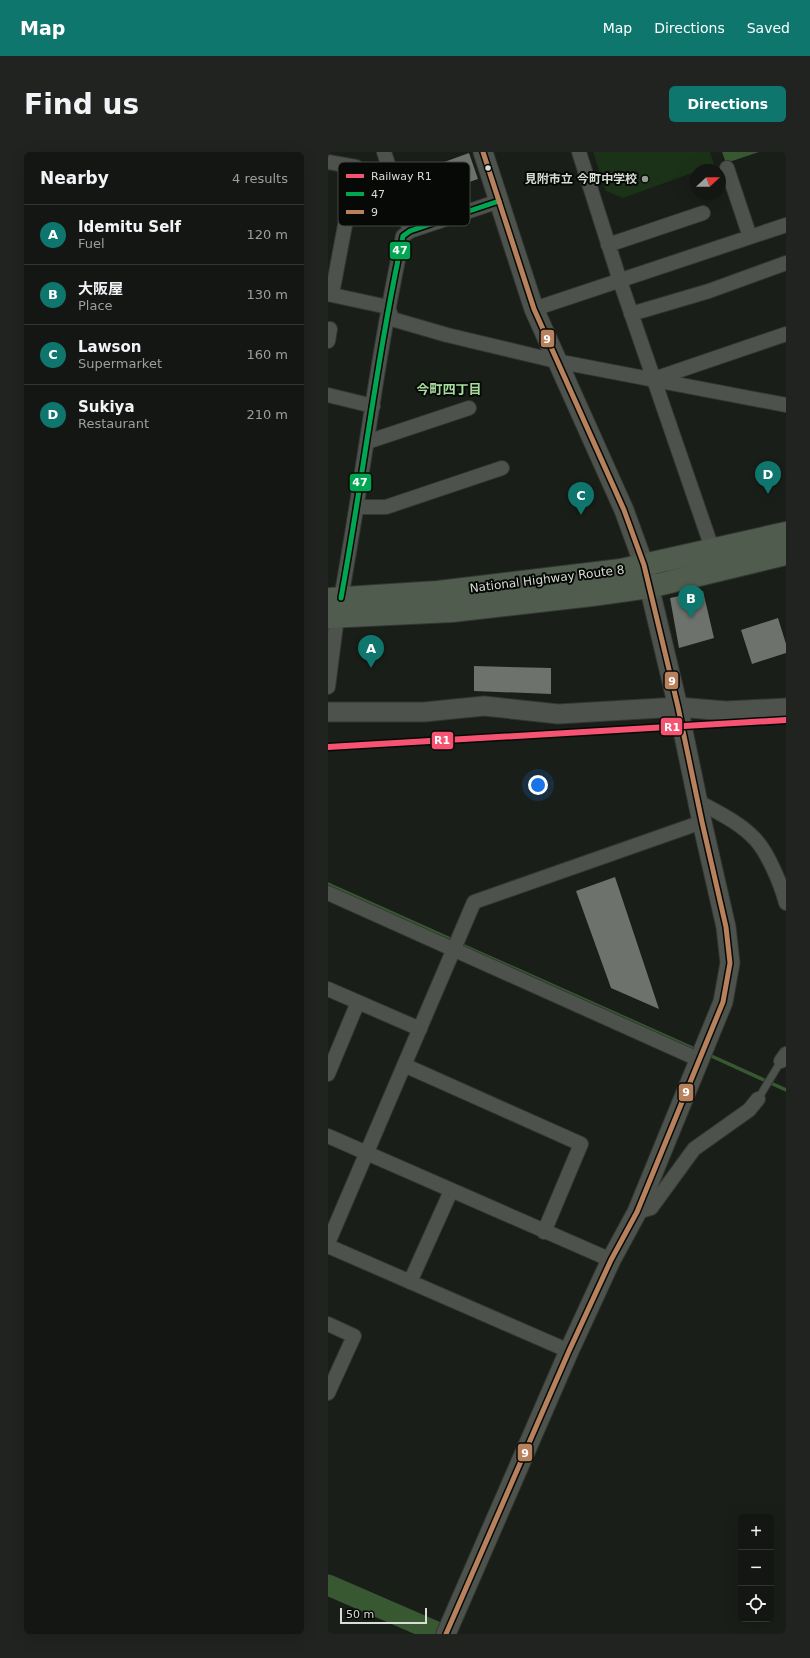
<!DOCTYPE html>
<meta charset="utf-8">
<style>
body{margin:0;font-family:"DejaVu Sans","Noto Sans JP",sans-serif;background:#202320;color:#f1f3f6}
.controls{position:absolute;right:12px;bottom:12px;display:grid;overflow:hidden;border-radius:6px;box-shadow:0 4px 16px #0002}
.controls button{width:36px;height:36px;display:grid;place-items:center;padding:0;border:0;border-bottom:1px solid #323532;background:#131612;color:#f1f3f6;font:20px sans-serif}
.compass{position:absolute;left:362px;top:12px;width:36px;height:36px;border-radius:50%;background:#131612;box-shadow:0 4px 16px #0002;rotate:68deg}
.scale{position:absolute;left:12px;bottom:10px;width:87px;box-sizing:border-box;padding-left:4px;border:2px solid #d8ded6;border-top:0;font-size:11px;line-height:14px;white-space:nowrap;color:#d8ded6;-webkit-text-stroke:3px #060905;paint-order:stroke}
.you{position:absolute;left:210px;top:633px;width:14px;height:14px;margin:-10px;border:3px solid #fff;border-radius:50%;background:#1a73e8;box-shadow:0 0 0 6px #1a73e833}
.badge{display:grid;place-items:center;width:26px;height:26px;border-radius:50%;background:#0f766e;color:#fff;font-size:13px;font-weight:700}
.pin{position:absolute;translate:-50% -33px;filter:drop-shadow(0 1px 2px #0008)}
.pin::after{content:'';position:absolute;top:21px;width:14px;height:12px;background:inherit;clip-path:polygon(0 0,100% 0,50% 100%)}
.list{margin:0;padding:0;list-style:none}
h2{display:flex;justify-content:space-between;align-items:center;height:52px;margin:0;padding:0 16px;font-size:17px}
h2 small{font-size:13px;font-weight:400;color:#9d9f9f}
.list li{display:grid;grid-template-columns:26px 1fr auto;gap:12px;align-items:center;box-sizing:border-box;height:60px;padding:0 16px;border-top:1px solid #323532}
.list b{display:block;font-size:15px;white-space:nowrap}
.list p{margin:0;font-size:13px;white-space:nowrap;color:#9d9f9f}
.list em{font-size:13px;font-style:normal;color:#9d9f9f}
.icon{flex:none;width:22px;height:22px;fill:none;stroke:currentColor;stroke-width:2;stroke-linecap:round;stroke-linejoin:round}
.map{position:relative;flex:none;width:458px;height:1482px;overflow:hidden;border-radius:6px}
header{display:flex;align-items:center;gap:24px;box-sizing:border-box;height:56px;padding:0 20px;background:#0f766e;color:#fff}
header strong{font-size:19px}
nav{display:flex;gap:22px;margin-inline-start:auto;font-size:14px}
.intro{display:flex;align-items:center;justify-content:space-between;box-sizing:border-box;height:96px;padding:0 24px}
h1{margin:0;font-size:28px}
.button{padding:10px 18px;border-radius:6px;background:#0f766e;color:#fff;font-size:14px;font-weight:700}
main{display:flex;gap:24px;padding:0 24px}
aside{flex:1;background:#131612;border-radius:6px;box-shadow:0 4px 16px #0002}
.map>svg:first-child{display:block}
.green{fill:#1c3218}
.water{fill:#375831}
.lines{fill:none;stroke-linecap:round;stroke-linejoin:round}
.stream{stroke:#375831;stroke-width:3.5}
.river{stroke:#375831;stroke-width:21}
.building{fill:#6d726c}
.lane-casing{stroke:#333732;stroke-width:9}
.street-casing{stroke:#333732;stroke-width:16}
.secondary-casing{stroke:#333732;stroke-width:21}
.highway-casing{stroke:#333732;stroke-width:24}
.lane{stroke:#4e524d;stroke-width:7}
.street{stroke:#4e524d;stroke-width:14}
.secondary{stroke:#4e524d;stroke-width:19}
.highway{stroke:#505c4e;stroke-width:22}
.bus-1-casing{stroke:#060905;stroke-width:8}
.bus-2-casing{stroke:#060905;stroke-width:8}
.bus-1{stroke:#00a651;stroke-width:5}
.bus-2{stroke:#b6815c;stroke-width:5}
.rail-1-casing{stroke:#060905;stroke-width:9}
.rail-1{stroke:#f65372;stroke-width:6}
.bus-dot{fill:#d8ded6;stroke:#060905;stroke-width:1.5}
.poi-dot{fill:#959b94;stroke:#060905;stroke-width:1.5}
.labels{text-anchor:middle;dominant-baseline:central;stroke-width:4;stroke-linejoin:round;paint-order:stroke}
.poi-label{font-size:12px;font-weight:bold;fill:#d8ded6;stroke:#060905;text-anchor:end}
.street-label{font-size:12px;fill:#d8ded6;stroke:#060905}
.neighbourhood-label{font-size:13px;font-weight:bold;fill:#a9dd9f;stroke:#060905}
.key{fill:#060905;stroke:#454944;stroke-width:1}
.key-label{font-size:11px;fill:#d8ded6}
.line-badge{stroke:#060905;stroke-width:1.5}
.badge-label{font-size:11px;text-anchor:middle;font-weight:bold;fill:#fff}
</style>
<header>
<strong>Map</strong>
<nav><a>Map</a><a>Directions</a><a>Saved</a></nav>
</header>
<div class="intro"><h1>Find us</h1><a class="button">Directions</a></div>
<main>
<aside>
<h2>Nearby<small>4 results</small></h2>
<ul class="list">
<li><span class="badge">A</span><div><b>Idemitu Self</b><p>Fuel</p></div><em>120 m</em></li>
<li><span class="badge">B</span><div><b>大阪屋</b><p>Place</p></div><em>130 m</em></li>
<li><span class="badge">C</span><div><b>Lawson</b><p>Supermarket</p></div><em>160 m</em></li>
<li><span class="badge">D</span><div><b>Sukiya</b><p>Restaurant</p></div><em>210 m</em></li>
</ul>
</aside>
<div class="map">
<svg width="458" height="1482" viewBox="0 0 458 1482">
<rect width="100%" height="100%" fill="#191e18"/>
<path class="green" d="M265,0H382L386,13L295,46L278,39Z"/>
<path class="water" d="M394,0H431L398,11Z"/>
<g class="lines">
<path class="stream" d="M0,732L127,789
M132,792L369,898
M379,902L458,938
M97,1482L98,1475"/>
<path class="river" d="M0,1433L113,1482"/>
</g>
<path class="building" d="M141,1L150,27L117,38L108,13Z
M375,439L386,486L351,496L342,446Z
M450,466L458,492V501L424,512L413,478Z
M146,514L223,516V542L146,539Z
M287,725L331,857L283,836L248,739Z"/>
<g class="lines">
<g class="lane-casing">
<path id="lane" d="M430,947L453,909"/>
</g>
<g class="street-casing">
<path id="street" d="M56,0L82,79
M251,0L292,129L385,399
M0,10L28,15L4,142
M399,16L422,85
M280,93L375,61
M0,142L60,155
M60,155L64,167L119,183L228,209L458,253
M206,157L458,73
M303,162L381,139L458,111
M0,189L2,177
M326,227L458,182
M0,243L45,254
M39,290L141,256
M30,355H58L174,316
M13,446C35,326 49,204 75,84L82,79L171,49
M0,535L9,465
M369,649C389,660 411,670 427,687C440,701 453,732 458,751
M0,741L372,908
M0,837L92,877
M453,909L458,902
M76,913L253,992L216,1080
M0,922L30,850
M0,984L283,1108
M309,1060L323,1056L366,997L421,958L430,947
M0,1091L146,750L374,670
M0,1094L241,1199
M82,1130L123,1039
M0,1172L26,1184L0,1241"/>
</g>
<g class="secondary-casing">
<path id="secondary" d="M0,560H96L156,554L230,562L350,555L398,559L458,556
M118,1482L241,1199L283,1108L309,1060L395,850L402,811L398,775L374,670L350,555L316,413L296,358L206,157L155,0"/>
</g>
<g class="highway-casing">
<path id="highway" d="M0,447L110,440L293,418L458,381
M0,465L124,459L264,443L321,435L458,402"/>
</g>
<use href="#lane" class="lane"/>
<use href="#street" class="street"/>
<use href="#secondary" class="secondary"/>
<use href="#highway" class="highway"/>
<g class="bus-1-casing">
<path id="bus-1" d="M13,446C35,326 49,204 75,84L82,79L171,49"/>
</g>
<g class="bus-2-casing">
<path id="bus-2" d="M118,1482L241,1199L283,1108L309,1060L395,850L402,811L398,775L374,670L350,555L316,413L296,358L206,157L155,0"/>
</g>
<use href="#bus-1" class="bus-1"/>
<use href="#bus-2" class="bus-2"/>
<g class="rail-1-casing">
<path id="rail-1" d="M0,595L458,568"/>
</g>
<use href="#rail-1" class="rail-1"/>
</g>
<circle class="bus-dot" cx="160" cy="16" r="3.5"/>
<circle class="poi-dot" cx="317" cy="27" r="4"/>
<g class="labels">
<g class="poi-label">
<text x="309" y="27">見附市立 今町中学校</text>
</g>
<g class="street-label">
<text transform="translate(219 427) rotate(-7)">National Highway Route 8</text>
</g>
<g class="neighbourhood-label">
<text x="121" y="237">今町四丁目</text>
</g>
</g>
<rect x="10" y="10" width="132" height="64" rx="6" class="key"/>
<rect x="18" y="22" width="18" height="4" fill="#f65372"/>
<rect x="18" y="40" width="18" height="4" fill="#00a651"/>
<rect x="18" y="58" width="18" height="4" fill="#b6815c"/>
<g class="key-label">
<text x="43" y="28">Railway R1</text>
<text x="43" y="46">47</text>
<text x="43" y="64">9</text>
</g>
<g class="line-badge">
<rect x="61" y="89" width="22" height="19" rx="4" fill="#00a651"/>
<rect x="212" y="177" width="15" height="19" rx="4" fill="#b6815c"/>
<rect x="21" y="321" width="23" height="19" rx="4" fill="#00a651"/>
<rect x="336" y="519" width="15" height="19" rx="4" fill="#b6815c"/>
<rect x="332" y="565" width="23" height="19" rx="4" fill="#f65372"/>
<rect x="103" y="579" width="23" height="19" rx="4" fill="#f65372"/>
<rect x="350" y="931" width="16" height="19" rx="4" fill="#b6815c"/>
<rect x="189" y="1291" width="16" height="19" rx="4" fill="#b6815c"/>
</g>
<g class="badge-label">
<text x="72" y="102">47</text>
<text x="219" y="191">9</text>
<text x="32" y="334">47</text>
<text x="344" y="533">9</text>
<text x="344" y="579">R1</text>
<text x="114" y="592">R1</text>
<text x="358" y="944">9</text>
<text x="197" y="1305">9</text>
</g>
</svg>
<div class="controls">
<button>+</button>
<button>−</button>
<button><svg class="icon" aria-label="locate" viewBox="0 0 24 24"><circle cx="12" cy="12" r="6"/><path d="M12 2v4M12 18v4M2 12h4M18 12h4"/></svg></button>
</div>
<svg class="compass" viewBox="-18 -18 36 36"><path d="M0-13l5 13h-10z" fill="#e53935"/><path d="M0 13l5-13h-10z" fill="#9d9f9f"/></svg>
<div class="scale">50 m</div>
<div class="you"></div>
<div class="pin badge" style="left:43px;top:516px">A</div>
<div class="pin badge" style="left:363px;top:466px">B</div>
<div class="pin badge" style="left:253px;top:363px">C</div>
<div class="pin badge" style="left:440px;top:342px">D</div>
</div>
</main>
